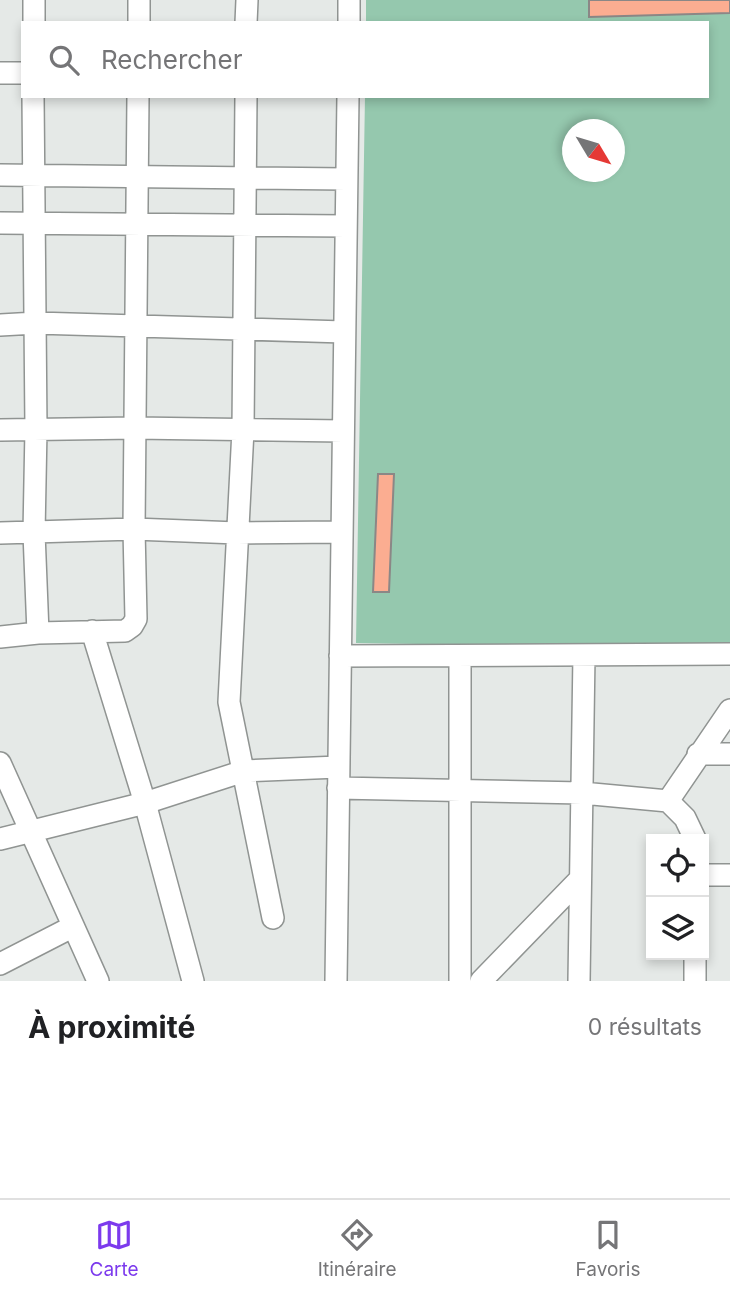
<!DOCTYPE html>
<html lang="fr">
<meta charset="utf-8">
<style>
body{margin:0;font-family:Inter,sans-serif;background:#f6f6f6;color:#202124}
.controls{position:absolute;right:21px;bottom:21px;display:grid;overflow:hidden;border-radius:0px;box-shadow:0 4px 10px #0003}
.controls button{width:63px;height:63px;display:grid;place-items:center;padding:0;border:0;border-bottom:2px solid #e0e0e0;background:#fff;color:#202124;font:35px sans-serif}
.compass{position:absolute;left:562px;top:119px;width:63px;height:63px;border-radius:50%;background:#fff;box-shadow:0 4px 10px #0003;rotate:128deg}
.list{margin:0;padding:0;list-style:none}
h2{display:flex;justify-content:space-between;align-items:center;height:91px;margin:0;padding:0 28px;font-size:30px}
h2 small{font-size:23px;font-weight:400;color:#757577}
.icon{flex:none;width:38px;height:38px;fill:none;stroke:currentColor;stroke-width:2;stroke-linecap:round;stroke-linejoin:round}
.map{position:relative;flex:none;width:730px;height:981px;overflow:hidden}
.search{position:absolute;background:#fff;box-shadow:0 4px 10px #0003;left:21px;right:21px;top:21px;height:77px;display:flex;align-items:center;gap:18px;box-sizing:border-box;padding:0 24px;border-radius:0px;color:#757577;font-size:26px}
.sheet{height:217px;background:#fff}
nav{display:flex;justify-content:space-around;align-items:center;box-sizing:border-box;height:98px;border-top:2px solid #e0e0e0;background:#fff;font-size:19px;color:#757577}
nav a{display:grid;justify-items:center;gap:4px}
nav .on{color:#7c3aed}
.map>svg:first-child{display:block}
.green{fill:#95c8ae;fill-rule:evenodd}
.building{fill:#fbad91;stroke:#8b8786;stroke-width:2}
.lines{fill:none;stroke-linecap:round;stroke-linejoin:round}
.street-casing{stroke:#909492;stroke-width:24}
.street{stroke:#fff;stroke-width:21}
</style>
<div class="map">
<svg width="730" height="981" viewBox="0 0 730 981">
<rect width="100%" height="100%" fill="#e5e9e7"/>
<path class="green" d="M366,0H730V649L356,643L365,96H707V23H366ZM572,130H614V172H572Z"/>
<path class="building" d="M589,0H730V13L589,17Z
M378,474H394L389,592H373Z"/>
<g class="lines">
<g class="street-casing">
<path id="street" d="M34,23V0
M139,23V0
M246,23L247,0
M349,23V0
M0,73H23
M33,96L36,429L34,533L38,633
M246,96L243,430L229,702L273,918
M0,175L346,179
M0,223L346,226
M0,325L36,323L344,332
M0,430L135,428L343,431
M0,533L134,529L237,533L342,532
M92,631L145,803L193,981
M0,637L38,633L125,631L132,626L136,619L134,529L138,96
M340,656L730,654
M460,656V981
M698,754H730
M0,763L98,981
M338,788L582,793L668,801L685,818L695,839
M668,801L730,710
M0,839L145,803L244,771L338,767
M704,875H730
M0,964L72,927
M336,981L348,96
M481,981L580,879
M579,981L584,655
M695,981V955"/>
</g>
<use href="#street" class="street"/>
</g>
</svg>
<div class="controls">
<button><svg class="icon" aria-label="locate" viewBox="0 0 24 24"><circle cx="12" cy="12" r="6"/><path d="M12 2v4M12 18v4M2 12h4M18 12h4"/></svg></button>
<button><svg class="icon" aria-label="layers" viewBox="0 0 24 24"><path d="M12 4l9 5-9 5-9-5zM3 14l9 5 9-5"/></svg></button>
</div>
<svg class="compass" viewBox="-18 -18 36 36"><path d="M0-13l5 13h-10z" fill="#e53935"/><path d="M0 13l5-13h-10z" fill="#757577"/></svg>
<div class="search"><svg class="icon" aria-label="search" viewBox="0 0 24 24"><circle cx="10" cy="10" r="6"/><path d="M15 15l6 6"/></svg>Rechercher</div>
</div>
<section class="sheet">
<h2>À proximité<small>0 résultats</small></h2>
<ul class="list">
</ul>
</section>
<nav>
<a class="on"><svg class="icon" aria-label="map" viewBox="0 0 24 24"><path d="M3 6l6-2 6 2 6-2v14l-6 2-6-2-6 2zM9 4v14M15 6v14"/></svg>Carte</a>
<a><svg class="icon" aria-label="directions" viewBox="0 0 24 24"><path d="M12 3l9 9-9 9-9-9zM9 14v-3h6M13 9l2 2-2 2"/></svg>Itinéraire</a>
<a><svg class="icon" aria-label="saved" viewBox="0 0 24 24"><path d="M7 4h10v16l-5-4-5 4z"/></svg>Favoris</a>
</nav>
